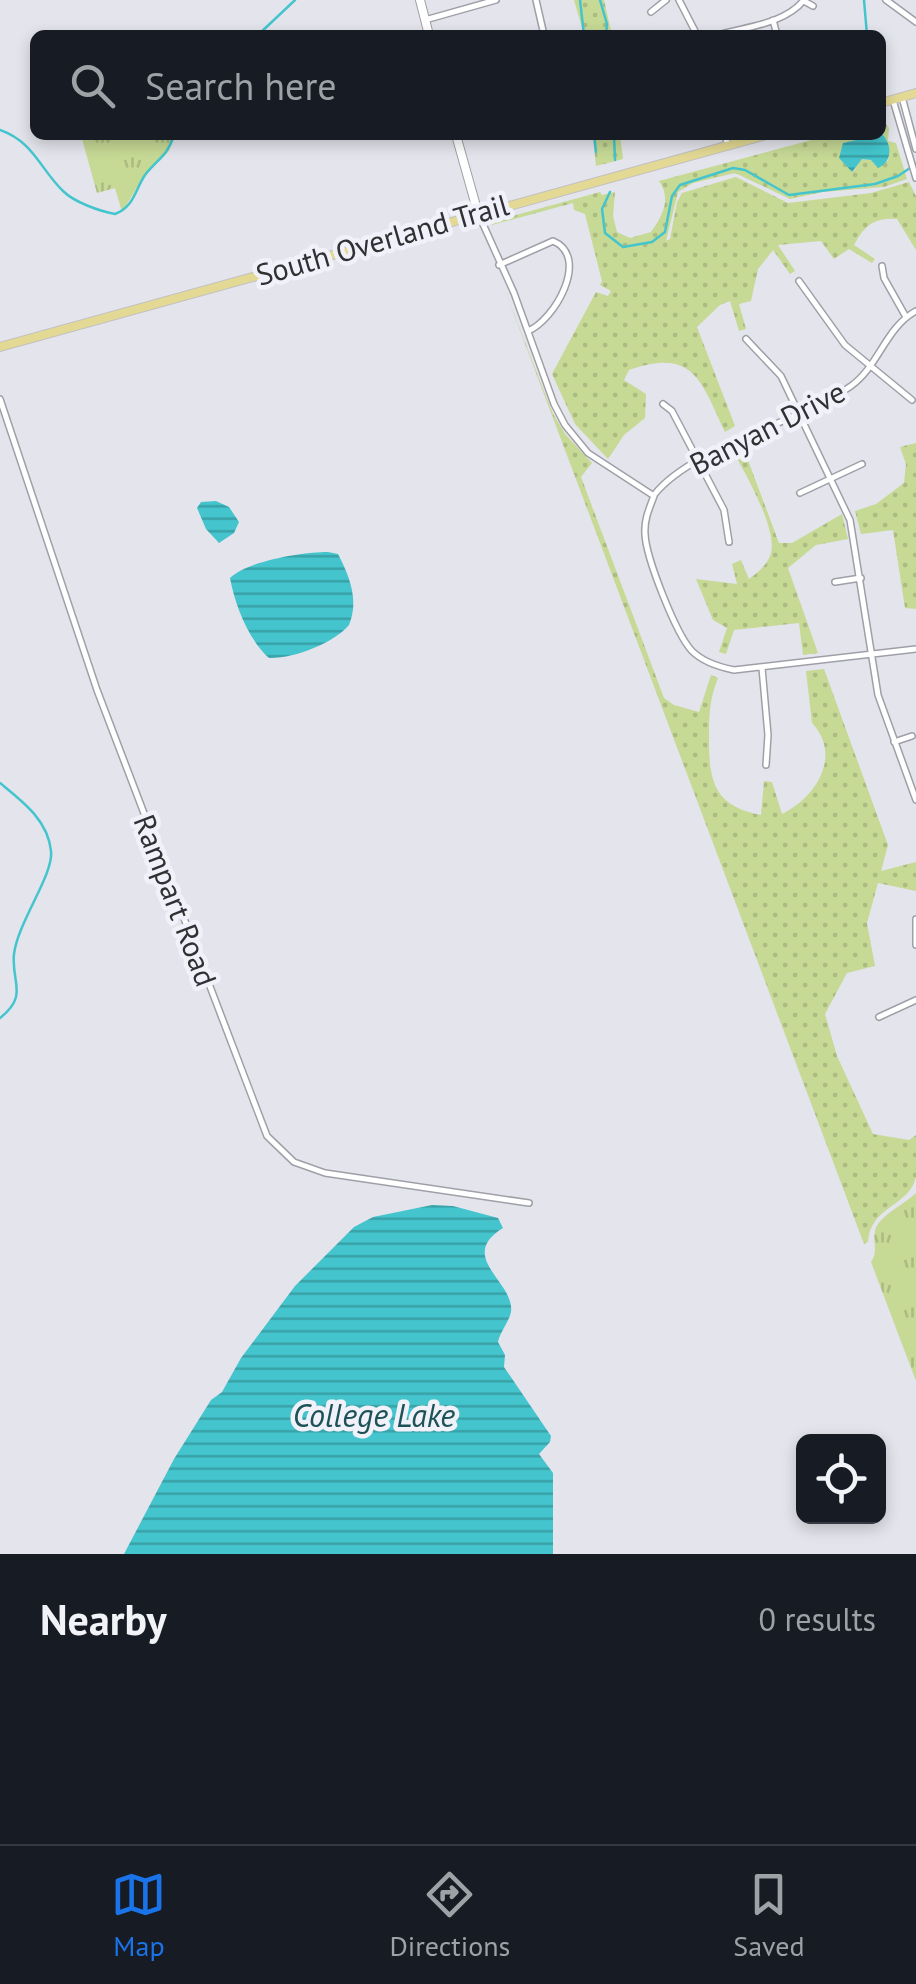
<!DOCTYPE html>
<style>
body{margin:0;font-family:"PT Sans",sans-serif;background:#20242c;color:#f1f3f6}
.controls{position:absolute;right:30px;bottom:30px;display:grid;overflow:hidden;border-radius:15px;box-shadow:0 5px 15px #0003}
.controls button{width:90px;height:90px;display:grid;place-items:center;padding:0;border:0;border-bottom:2px solid #363941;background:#171b24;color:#f1f3f6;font:50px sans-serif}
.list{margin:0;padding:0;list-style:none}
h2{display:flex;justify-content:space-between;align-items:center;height:130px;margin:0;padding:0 40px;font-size:42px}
h2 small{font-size:32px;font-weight:400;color:#9ea1a6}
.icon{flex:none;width:55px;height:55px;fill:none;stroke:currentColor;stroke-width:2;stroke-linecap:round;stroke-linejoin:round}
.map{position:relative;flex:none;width:916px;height:1554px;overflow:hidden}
.search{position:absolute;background:#171b24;box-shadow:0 5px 15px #0003;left:30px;right:30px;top:30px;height:110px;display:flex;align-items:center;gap:25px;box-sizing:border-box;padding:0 35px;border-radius:15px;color:#9ea1a6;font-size:38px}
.sheet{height:290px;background:#171b24}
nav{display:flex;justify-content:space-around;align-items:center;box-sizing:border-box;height:140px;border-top:2px solid #363941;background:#171b24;font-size:28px;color:#9ea1a6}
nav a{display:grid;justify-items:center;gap:5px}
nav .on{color:#1a73e8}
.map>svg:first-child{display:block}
.grass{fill:url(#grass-dots)}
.park{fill:url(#park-tufts)}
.water{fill:url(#water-rules)}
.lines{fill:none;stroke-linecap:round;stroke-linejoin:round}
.stream{stroke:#44c5cd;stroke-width:2.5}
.street-casing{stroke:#9fa0a7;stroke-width:8}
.secondary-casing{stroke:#9fa0a7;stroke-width:10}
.primary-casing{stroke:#c1c1c2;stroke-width:10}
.street{stroke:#fff;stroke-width:5}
.secondary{stroke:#fff;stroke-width:8}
.primary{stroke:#e3d994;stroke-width:8}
.labels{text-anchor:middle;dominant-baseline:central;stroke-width:9;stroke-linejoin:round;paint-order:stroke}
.street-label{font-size:30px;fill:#313134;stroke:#f1f1fa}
.water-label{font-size:32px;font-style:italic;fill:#1d5357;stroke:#f1f1fa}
</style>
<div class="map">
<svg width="916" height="1554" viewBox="0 0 916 1554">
<defs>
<pattern id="grass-dots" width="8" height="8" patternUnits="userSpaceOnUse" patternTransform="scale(2.5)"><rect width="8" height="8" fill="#c6d995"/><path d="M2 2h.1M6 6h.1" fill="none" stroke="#abbb81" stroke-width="1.8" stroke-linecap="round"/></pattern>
<pattern id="park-tufts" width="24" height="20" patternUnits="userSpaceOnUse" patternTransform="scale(2.5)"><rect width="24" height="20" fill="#c6d995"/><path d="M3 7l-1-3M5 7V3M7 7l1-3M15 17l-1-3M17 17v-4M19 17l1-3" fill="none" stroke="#abbb81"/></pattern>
<pattern id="water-rules" width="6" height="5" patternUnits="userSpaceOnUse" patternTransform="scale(2.5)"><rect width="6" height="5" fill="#44c5cd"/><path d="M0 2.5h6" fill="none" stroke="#39a1a7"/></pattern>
</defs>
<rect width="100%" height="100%" fill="#e4e4ec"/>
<path class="grass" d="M574,0H604L612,35H584Z
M882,119L889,128L888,141L896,143L907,179L884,187L823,192L790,199L735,173L693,183L678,192L666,241L670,239L677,202L682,193L736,177L788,203L871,193L909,182L916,196V250L897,219C874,217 864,226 854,245L875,259L872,263L849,249L834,259L821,241L778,245L795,271L790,274L773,250L758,269L751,301L739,304L746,329L739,331L730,301L720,305L697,327L735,426L725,432C701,381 694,347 629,370L624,380L646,394L645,418L624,435L608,459L575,424L552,374L596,292L608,296L611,291L600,285L602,281L585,214L574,210L573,203L492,225L491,222L600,192L602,195L615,192L613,216L617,232L630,238L651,232C664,214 671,198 659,181L830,135H881L843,143L855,171L856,164L862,159L888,161C891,144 879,134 882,119Z
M593,135H620L623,159L596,166Z
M504,288L553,414L566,435L592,463L581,477L664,698L674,705L699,712L711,675L718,678C709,700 709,717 709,740C709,783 715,806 761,815L764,781L772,782L782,814C815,798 843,756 812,723L806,671L824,669L888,845L881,871L916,862V891L878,883L867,923L875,966L847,973L825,1014L837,1056L873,1134L909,1140L916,1135C916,1148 916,1165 916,1177C909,1207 870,1206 868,1242L864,1244Z
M916,443V609L905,608L893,530L861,534L855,511L876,504L904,483L906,464L900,447Z
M743,447L779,543H792L842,514L848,539L816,545L788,568L818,653L803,655L799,623L734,630L726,654L719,652L727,628L713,620L696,579L737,584L732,564L741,560L749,579C757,573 766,566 770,556C780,533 746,475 734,453Z"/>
<path class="park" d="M81,135H174L169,151L143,178L122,212L115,188L97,193Z
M916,1193V1381L871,1262C879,1250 872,1244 875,1231C878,1216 905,1204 916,1193Z"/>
<path class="water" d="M882,134C892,144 893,162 878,168L871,160L862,159L852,172L839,158L843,143Z
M216,501L229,507L239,522L234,533L219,543L206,529L197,508L201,502Z
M328,552L338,554C350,577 359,601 349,625C334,643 293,659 269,658C248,639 235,605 230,578C247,561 303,552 328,552Z
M432,1205L453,1206L498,1218L503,1228C456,1257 515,1282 511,1312C509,1322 500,1332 498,1342L505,1355L504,1367L551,1436L550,1442L539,1454L553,1473V1554H124L174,1459L211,1400L222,1392L241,1358L295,1286L354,1227L373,1217Z"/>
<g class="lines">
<path class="stream" d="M580,0L584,35
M600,0L607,24L606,35
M864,0L867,35
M258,35L295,0
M0,130C34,142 40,169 63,191C74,202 99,211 115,214C134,207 135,190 145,175C158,158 167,157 174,135
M594,135L596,152
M614,135L615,160
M610,192L602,209L605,233L623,247L652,242L665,232L672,196L680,185L733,168L745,170L789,195L875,184L898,176L916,164
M0,783C22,801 48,820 51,851C54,874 18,922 14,954C11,983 29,995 0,1018"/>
<g class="street-casing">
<path id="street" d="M536,0L544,35
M679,0L697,35
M886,0L916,22
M804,1L813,6
M651,12L666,0
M425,20L496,0
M773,20L777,35
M717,35C746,27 785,24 804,0
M902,97L916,149
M893,100L916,178
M725,135L728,146
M478,213L514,293L554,404L565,425L588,453L654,496C649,509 644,520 645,534C646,558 676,634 692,651C703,662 719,667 734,670L916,649
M499,265L553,241C591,257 554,321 528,331
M882,266L884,278L906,317
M799,281L845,345L912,400
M746,339L781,376L850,520L878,695L916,800
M0,399L97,690L267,1136L294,1162L325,1173L529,1203
M663,404L672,411L724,510L729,542
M800,493L862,464
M654,495C693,446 799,423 851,386C879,366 885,328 916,311
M835,582L861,578
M762,668L768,735L766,765
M894,742L912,736
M916,919V945
M879,1017L916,1000"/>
</g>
<g class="secondary-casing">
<path id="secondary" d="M420,0L429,35
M456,135L478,213"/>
</g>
<g class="primary-casing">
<path id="primary" d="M881,103L916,93
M0,347L766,135"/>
</g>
<use href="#street" class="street"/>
<use href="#secondary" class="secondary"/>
<use href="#primary" class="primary"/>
</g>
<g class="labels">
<g class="street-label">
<text transform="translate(382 239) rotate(-16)">South Overland Trail</text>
<text transform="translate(767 427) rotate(-27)">Banyan Drive</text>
<text transform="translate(176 900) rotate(69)">Rampart Road</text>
</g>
<g class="water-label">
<text x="374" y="1415">College Lake</text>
</g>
</g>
</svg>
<div class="controls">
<button><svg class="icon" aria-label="locate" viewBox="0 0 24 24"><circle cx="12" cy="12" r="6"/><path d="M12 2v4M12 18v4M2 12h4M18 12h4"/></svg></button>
</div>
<div class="search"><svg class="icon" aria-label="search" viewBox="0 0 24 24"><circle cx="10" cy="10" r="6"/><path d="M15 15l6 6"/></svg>Search here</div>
</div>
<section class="sheet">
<h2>Nearby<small>0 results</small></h2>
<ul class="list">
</ul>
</section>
<nav>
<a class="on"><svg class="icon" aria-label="map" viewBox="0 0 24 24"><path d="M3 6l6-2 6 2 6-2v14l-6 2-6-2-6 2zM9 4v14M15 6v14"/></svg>Map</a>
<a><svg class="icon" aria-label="directions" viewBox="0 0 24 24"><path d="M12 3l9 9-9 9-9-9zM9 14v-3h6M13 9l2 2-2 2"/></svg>Directions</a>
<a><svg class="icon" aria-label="saved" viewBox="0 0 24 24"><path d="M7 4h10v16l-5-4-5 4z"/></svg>Saved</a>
</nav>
